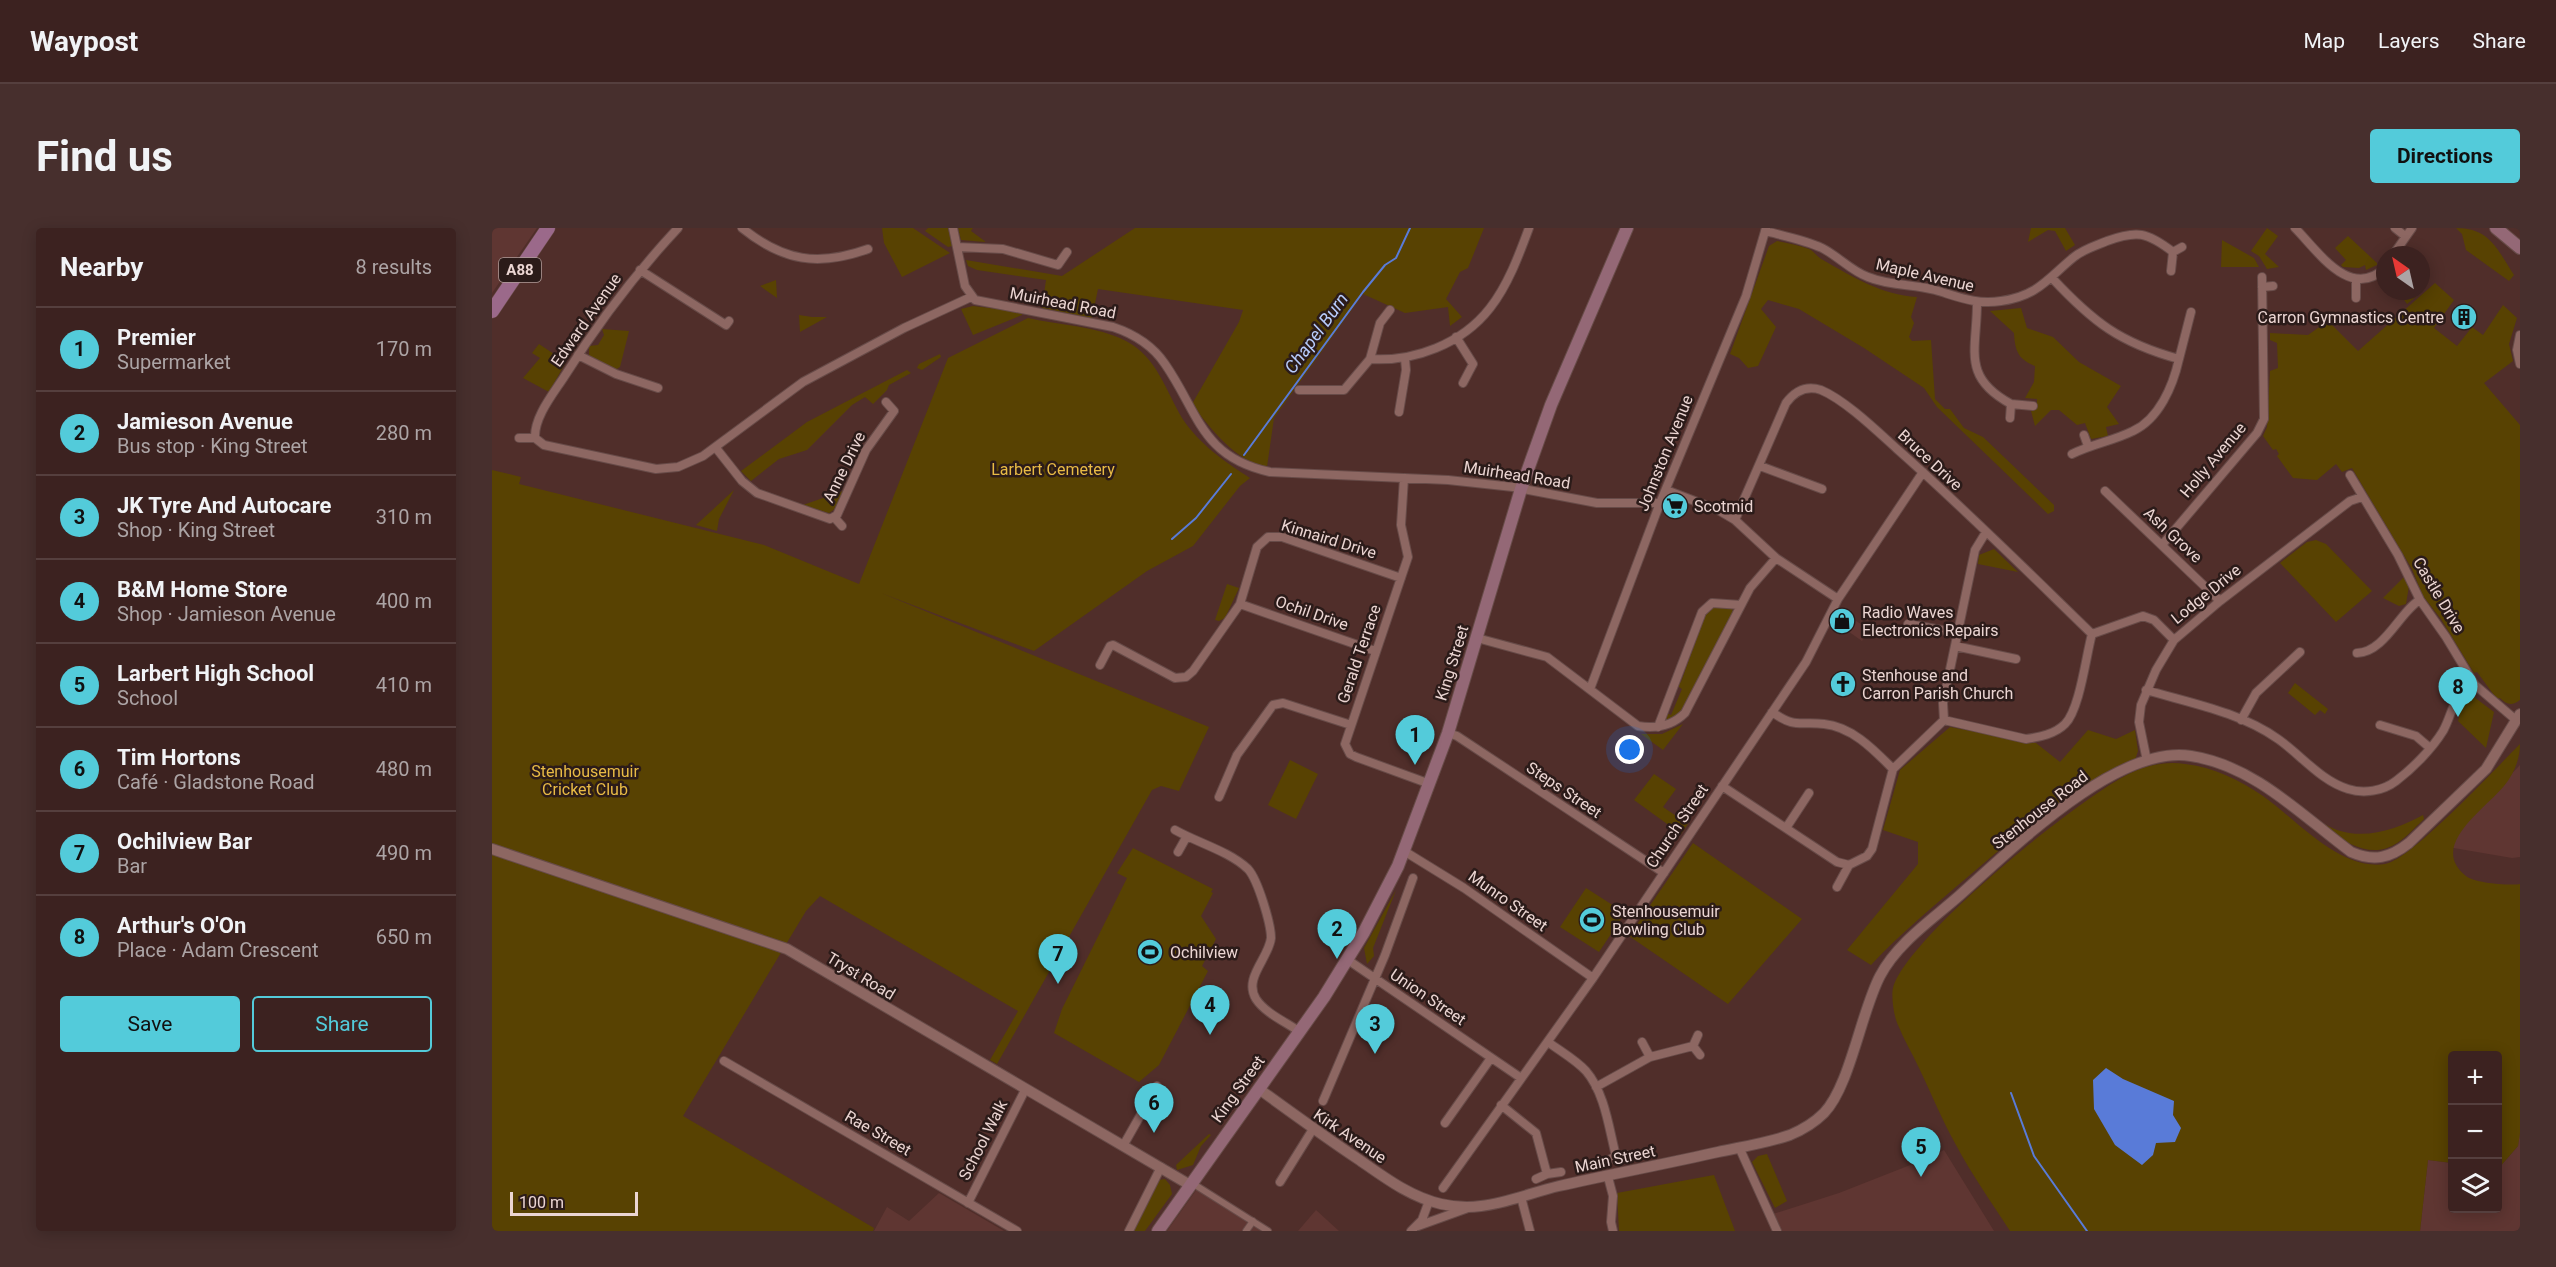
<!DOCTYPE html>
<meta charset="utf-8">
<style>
body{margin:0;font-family:Roboto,sans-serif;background:#472f2d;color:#f1f3f6}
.controls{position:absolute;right:18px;bottom:18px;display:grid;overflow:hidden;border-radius:6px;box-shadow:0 3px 15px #0003}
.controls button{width:54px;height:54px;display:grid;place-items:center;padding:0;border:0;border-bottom:2px solid #553f3e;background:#3c2220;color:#f1f3f6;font:30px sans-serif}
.compass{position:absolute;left:1884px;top:18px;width:54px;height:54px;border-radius:50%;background:#3c2220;box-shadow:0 3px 15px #0003;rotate:326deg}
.scale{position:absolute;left:18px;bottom:15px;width:128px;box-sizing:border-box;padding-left:6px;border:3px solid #ebd5d2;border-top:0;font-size:16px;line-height:21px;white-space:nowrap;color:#ebd5d2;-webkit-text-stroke:4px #2b1b19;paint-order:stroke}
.you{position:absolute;left:1138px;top:522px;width:21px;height:21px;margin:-15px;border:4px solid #fff;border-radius:50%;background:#1a73e8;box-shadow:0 0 0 9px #1a73e833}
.badge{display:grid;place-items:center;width:39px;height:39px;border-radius:50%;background:#53cbda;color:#111;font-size:20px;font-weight:700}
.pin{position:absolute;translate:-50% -50px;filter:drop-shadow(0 2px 3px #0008)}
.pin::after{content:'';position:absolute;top:32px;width:21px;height:18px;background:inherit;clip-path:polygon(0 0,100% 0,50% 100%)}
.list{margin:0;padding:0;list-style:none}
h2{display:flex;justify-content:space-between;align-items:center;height:78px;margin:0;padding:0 24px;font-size:26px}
h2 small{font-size:20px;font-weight:400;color:#aca4a5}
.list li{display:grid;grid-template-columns:39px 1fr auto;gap:18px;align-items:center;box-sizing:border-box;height:84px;padding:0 24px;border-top:2px solid #553f3e}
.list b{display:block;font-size:22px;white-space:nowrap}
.list p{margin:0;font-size:20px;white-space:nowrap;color:#aca4a5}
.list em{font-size:20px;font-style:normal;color:#aca4a5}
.actions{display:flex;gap:12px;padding:18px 24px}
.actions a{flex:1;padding:14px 0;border:2px solid #53cbda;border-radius:6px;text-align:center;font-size:21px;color:#53cbda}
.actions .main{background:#53cbda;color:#111}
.icon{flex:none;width:33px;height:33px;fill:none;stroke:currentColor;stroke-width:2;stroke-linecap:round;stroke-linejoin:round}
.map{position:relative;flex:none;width:2028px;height:1003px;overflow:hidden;border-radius:6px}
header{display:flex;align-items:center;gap:36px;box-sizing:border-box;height:84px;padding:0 30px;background:#3c2220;border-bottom:2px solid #553f3e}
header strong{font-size:28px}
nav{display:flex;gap:33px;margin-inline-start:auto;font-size:21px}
.intro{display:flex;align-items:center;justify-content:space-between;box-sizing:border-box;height:144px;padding:0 36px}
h1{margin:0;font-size:42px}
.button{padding:15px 27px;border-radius:6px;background:#53cbda;color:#111;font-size:21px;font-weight:700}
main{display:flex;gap:36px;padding:0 36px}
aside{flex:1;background:#3c2220;border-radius:6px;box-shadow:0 3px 15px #0003}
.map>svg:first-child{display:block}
.built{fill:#5f3632}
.green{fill:#584202}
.water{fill:#597bd8}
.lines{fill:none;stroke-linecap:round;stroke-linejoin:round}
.stream{stroke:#597bd8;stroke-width:2}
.pedestrian-casing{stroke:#674b48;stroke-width:8}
.minor-casing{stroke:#674b48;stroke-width:10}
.tertiary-casing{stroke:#674b48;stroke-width:12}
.secondary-casing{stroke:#674b48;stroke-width:14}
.primary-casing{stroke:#674b48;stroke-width:15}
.pedestrian{stroke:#8d6762;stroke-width:6}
.minor{stroke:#8d6762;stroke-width:8}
.tertiary{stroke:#8d6762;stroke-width:10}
.secondary{stroke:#946876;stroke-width:12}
.primary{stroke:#9b698a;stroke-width:14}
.labels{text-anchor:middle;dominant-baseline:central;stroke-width:5;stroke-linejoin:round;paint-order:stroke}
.shield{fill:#2b1b19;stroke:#b19d9a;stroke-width:1.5}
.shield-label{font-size:15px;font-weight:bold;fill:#ebd5d2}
.street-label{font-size:16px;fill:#ebd5d2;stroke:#2b1b19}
.poi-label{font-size:16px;fill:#ebd5d2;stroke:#2b1b19;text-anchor:start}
.park-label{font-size:16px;fill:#e9bb45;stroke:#2b1b19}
.water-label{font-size:18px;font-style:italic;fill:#b8ccfc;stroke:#2b1b19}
</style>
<header>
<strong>Waypost</strong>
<nav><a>Map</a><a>Layers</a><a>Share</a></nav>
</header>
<div class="intro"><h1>Find us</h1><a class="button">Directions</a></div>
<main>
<aside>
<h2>Nearby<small>8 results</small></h2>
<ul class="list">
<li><span class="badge">1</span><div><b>Premier</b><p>Supermarket</p></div><em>170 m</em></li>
<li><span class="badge">2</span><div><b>Jamieson Avenue</b><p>Bus stop · King Street</p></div><em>280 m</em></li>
<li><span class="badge">3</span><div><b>JK Tyre And Autocare</b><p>Shop · King Street</p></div><em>310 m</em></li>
<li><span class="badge">4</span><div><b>B&amp;M Home Store</b><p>Shop · Jamieson Avenue</p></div><em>400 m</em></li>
<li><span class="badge">5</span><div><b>Larbert High School</b><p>School</p></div><em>410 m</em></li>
<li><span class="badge">6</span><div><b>Tim Hortons</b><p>Café · Gladstone Road</p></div><em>480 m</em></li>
<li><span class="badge">7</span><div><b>Ochilview Bar</b><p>Bar</p></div><em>490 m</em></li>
<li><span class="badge">8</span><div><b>Arthur's O'On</b><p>Place · Adam Crescent</p></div><em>650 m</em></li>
</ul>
<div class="actions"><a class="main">Save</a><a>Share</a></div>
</aside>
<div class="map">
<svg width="2028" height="1003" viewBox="0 0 2028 1003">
<rect width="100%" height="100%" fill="#502e2a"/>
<path class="built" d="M0,0H45L0,65Z
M1349,383L1378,402L1370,413L1343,394Z
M2028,537V629L2020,630L1950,618Z
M2028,905V1003H1928L1936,932L1960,935V980H2006V941L2026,918Z
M1452,922L1502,1003H1285L1278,987L1347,965L1431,932Z
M705,961L770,1003H675Z
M447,965L512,1003H382L395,979L417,993Z
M824,982L847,1003H806Z"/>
<path class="green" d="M390,0H421L458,25L410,49L392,15Z
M436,0H456L460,18L456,19L433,3Z
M466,0H481L479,3L494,14L469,12Z
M643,0H992L976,40L968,44L954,71L970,89L958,98L956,79L913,85L871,66L782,190L775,239C744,234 717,199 700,176L747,94L751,82L606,61L600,90L550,80L554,52L485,42L476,38L474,32L570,48Z
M1539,0H1573L1583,17L1574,23L1563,3L1556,2L1536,14Z
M1775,0L1786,8L1773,26L1787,39L1775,41L1767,28L1759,23Z
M1964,0C1998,0 2005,21 2022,47L2017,53L1974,22L1970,6Z
M1856,8L1885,35V37L1874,42L1873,37L1867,40L1851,39L1849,37L1854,32L1843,20Z
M1730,12L1762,30L1767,39H1729Z
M1285,13C1295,15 1307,17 1317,21C1322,23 1325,29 1331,32C1361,49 1390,67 1425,69L1419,89L1422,95L1417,109L1420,113L1439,112L1443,171L1453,181H1458L1472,200L1491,209L1562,277V283L1556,286L1445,179L1432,160L1372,120L1307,81L1276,72L1269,81L1284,99L1266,138L1256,140L1247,130L1238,126L1277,18Z
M284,52L285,70L268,58Z
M1943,55L1962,72L1942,100L1965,118L1980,99L1991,107L2011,77L2025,90L2017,116L2021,133L1992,155L2028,197V472C2020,478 2015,477 2008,470L2005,471L1985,444L1982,445L1949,391L1931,368L1920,341L1860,240L1850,244L1844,236L1825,252L1801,250L1785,228L1787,226L1784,221L1781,222L1771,208L1775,199L1778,143L1786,140L1785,115L1778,112V105L1816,107L1836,93L1866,123Z
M1906,63H1921L1926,67L1915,76Z
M481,78L530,84V87L481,107L469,81Z
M1529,80L1535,100L1561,109L1587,134L1629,158L1615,179L1627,196L1614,199L1616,208L1599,211L1593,195L1585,197L1567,182H1559L1543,198L1539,183L1545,181V171L1533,170L1542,154L1543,138C1526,131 1523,123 1522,105L1498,83Z
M307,87L320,89H335L308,104Z
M536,90C567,97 605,98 634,113C665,129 674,163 690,190C708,217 732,233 758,250L748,258L701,318L655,343L542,423L389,365L717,499L687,563L669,558L660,562L505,836L498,832L526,783L328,668L314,683L191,888L382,1000L381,1003H0V242L29,249L27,256L272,317L367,356L456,130Z
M110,101L137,103L128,139L123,142L100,131L97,127V118L106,117L112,107Z
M47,116L74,134L57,164L31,150L48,130L40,125Z
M448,126L449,129L430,142L425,140L427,136Z
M415,142L419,145L397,157L395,162L381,176L373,169L360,177L315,222L287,231L259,253L249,243L315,194Z
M242,262L227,291L225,303L204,297Z
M351,263L344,280L337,285L311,277Z
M1824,312L1834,316L1880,363L1844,394L1788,335L1815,314Z
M1502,321L1526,344L1486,336L1487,327Z
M1913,348L1917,358L1914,376L1907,378L1891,370Z
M735,356L747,360L733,390L727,393L723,392Z
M1221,378L1240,380L1241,386L1188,486L1172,494L1174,485L1179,487L1190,461L1184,457L1189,454L1211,393L1210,389Z
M1803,455L1836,481L1833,486L1828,482L1823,487L1796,465Z
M1978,466L2002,484L1994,520L1966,493L1968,486L1965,484L1971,470Z
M1191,496L1171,522L1149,506H1170Z
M1458,499L1544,515L1568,534L1596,502L1624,511L1643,502L1646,523L1643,532C1580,559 1529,603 1478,647C1444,676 1410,704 1379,737L1355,722L1426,636V614L1391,602L1408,542Z
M2028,516C2028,531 2022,546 2012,558C1992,582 1936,618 1974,648C1982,655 2018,658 2028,656V905L2026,918L2006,941V828H1960V935L1936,932L1928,1003H1518C1500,975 1480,947 1464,917C1450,892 1439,865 1427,840C1420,825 1412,812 1406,797C1402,789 1399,769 1401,760C1414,710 1591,566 1641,544C1656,537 1675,533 1693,536C1721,539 1748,552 1771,568C1805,592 1848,643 1893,636C1918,633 2006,538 2028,516Z
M798,532L826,546L804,591L776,577Z
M1162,546L1184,561L1171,579L1196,596L1189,606L1142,572Z
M1794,568C1809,579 1828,596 1845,602C1875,612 1905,601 1931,587L1932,591C1921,601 1910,615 1895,620C1861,632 1819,588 1794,568Z
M1201,615L1310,691L1236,776L1137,708Z
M641,620L721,661L719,664L721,665L709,688L724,711L710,738L716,743L667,837L647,854L562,805L570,781L635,650L625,645Z
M1094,660L1133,685L1107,724L1068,699Z
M904,662L881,720L882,728L875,736L872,720Z
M717,906L719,907L709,918L701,937L685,942L684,937Z
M1275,926L1295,973L1283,980L1260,934L1266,928Z
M1222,947L1243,1003H1127L1125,965Z
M673,951L678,957L680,966L653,1003H640L667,952Z"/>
<path class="water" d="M1614,840L1631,851L1682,873L1681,887L1689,900L1683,914L1664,915L1661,927L1650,937L1623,917L1602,881L1601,852Z"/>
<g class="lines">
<path class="stream" d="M752,227L871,64L893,37L904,30L918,0
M680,311L704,290L739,246
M1519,865L1542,928L1595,1003"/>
<g class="pedestrian-casing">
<path id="pedestrian" d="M700,955L776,1003
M754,1003L761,993"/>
</g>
<g class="minor-casing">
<path id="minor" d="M250,0C291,33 326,39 376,21
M461,0L473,58L483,72L621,99C642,106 661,118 673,136C707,185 709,229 778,244L956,252L1021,259L1105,275H1168
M1803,0C1826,23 1858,73 1893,40
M1903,0L1913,8
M1273,3C1292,8 1313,12 1330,20C1346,28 1359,43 1376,49C1398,58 1421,56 1443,62C1467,69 1484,77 1509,73C1546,68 1556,50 1582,29C1592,21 1603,18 1615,13C1645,2 1655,4 1681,24L1679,43
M465,19L511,21L566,37L575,24
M1681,24L1690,19
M1901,27L1920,0
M148,42L234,97L237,93
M1560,50C1601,94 1628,115 1687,131C1681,158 1667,191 1641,203C1621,213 1600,216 1580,226
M1864,52V70
M1770,59L1781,58
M1485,75C1485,122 1469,149 1519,176L1518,190
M2028,107L2025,122L2028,136
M964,109L981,136L971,155
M86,127L124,146L166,160
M878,131C922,134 970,116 998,80C1016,57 1027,27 1037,0
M1687,131L1699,84
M807,162H852L878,131L888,95L898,82
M1519,176L1541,178
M907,184L914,142L913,131
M1592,207L1596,218
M27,210H43L52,217L164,241L186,239L211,228L311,154L412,100L479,69
M43,210C42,189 61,166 72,149C106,95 143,46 186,0
M224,220L250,253L265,265L338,291L345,287L374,222L402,183L394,174
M1268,238L1330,261
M1858,247L1906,327L1928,372L1954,409L1983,457L2024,492
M912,250L909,297L916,329L853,516L858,526L864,529L938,556
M1174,262L1226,282L1243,292L1284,330L1346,371
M1613,263L1728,373
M342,289L350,298
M1243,292L1294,175C1303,163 1314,157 1329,162C1353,172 1385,203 1405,221C1472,280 1536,344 1600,406
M1670,317L1765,205L1772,191L1770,49
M748,376L883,423
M1416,396L1466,405
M985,410L1055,429L1146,498C1164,501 1180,498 1193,485L1258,360L1284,330
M1463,418L1524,431
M1865,425C1893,424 1908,383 1928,372
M608,437L618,418L621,417L683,450L694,449L701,443L748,376L765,319L776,309H790L909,350
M1098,461L1168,275L1254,68L1274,0
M1654,462C1698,475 1748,484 1786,511C1809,527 1829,553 1856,561C1872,566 1891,563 1904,553C1920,541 1940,521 1951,503C1962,483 1959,468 1983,457
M1280,484C1304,501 1307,493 1332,496C1361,499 1383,523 1401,541
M1452,492L1451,475L1483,322L1494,304
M1749,492L1764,465L1808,424
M1888,497L1924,508L1938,520
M1166,499L1210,384L1220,375L1249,377
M956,505L965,508L1172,645
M1655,533L1647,494L1649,477L1664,442L1682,412L1728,373L1858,273L1870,269
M1230,558L1345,634L1357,637
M727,569L745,527L781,477L791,475L859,497
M1294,600L1317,565
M683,602C706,615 737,623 756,641C766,652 779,696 779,710C777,730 751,750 764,771C773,785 794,794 808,804
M912,623L972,660L1101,750
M686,624L695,608
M1345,659L1357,637L1375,628L1380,621L1401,541L1452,492L1534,511C1548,509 1563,506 1573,496C1588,481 1594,427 1600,406L1651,388L1662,392L1682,412
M856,732L1029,850
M1056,814C1068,823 1084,832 1094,843C1113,865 1117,901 1124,928L1115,933
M1150,814L1158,829
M1201,818L1208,827
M232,833L525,1003
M1104,859L1158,829L1201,818L1206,807
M831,873L893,727L921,650
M1009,877L1044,905L1055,946L1044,951
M953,895L999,830
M631,918L665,858
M1247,919L1285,1003
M1124,928L1135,927
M1055,946L1069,944
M1116,949L1121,968L1119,994L1121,1003
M788,954L821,901
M951,960L1101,750L1314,434L1346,371L1431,244
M1029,969L1038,1003
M476,975L533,862
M926,998L976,980
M637,1003L669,939
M919,1003L930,992L937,973"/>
</g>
<g class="tertiary-casing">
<path id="tertiary" d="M0,621L295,721L698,957
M767,861C800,885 833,909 866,931C892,949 918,969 949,976C962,979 976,980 989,978C1016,975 1041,964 1067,958C1120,946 1173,936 1226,924C1249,919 1275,915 1298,907C1310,902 1323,894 1332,885C1358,858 1369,784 1388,748C1405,715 1441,691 1468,667C1520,621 1625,516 1699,528C1763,538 1809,587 1859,624C1882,634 1898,630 1917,615L1994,541L2028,486"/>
</g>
<g class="secondary-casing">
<path id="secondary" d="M2004,0L2028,20
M666,1003L832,769L872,704L906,638L956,505L1029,261L1059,177L1135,0"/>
</g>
<g class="primary-casing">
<path id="primary" d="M0,83L56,0"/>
</g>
<use href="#pedestrian" class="pedestrian"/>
<use href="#minor" class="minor"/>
<use href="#tertiary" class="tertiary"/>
<use href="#secondary" class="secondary"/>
<use href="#primary" class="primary"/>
</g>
<defs>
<g id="building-disc" transform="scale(1.35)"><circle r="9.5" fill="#53cbda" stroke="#2b1b19"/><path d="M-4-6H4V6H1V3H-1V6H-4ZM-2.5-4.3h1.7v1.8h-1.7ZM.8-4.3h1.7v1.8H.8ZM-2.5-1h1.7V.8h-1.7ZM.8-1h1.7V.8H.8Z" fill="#111"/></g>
<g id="supermarket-disc" transform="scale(1.35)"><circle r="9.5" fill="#53cbda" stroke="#2b1b19"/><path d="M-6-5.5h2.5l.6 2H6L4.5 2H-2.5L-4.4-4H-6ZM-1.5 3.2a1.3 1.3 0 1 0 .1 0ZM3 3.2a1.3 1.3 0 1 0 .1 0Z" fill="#111"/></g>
<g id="shop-disc" transform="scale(1.35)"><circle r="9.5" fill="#53cbda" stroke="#2b1b19"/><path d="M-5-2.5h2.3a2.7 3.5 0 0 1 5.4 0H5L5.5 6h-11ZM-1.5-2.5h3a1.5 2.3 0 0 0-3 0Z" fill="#111"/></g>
<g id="church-disc" transform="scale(1.35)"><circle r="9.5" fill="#53cbda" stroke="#2b1b19"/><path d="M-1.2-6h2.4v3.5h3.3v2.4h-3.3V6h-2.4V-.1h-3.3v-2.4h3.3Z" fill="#111"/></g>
<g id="stadium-disc" transform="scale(1.35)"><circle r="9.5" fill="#53cbda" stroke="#2b1b19"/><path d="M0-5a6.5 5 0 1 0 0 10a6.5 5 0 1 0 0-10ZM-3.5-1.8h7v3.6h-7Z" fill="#111"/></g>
</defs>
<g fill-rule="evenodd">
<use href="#building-disc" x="1972" y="89"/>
<use href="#supermarket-disc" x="1183" y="278"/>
<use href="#shop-disc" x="1350" y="393"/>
<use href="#church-disc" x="1351" y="456"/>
<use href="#stadium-disc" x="1100" y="692"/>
<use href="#stadium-disc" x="658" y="724"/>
</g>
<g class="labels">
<rect class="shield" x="7" y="30" width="42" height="24" rx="4.5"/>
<g class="shield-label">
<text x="28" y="42">A88</text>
</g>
<g class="street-label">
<text transform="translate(1433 47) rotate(13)">Maple Avenue</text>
<text transform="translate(571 75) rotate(11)">Muirhead Road</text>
<text transform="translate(94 92) rotate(-55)">Edward Avenue</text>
<text transform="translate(1173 225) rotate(-68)">Johnston Avenue</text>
<text transform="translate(1438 232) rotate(43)">Bruce Drive</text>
<text transform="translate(1721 232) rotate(-50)">Holly Avenue</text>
<text transform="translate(352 239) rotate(-64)">Anne Drive</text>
<text transform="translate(1025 247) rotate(9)">Muirhead Road</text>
<text transform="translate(1681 307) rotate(43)">Ash Grove</text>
<text transform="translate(837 311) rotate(17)">Kinnaird Drive</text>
<text transform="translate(1714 366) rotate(-39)">Lodge Drive</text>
<text transform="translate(1947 367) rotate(59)">Castle Drive</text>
<text transform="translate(820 385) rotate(19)">Ochil Drive</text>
<text transform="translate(867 426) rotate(-71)">Gerald Terrace</text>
<text transform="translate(960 435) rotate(-73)">King Street</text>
<text transform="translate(1072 562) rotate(34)">Steps Street</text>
<text transform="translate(1548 582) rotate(-38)">Stenhouse Road</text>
<text transform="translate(1185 598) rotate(-56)">Church Street</text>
<text transform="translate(1016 673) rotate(35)">Munro Street</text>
<text transform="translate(369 748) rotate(31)">Tryst Road</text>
<text transform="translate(936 769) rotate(34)">Union Street</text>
<text transform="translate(746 861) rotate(-54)">King Street</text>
<text transform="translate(386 905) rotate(30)">Rae Street</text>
<text transform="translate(858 908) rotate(34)">Kirk Avenue</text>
<text transform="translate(491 912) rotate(-63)">School Walk</text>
<text transform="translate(1123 931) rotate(-12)">Main Street</text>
</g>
<g class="poi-label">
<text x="1952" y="89" text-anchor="end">Carron Gymnastics Centre</text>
<text x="1202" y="278">Scotmid</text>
<text x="1370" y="384">Radio Waves<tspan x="1370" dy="18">Electronics Repairs</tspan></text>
<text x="1370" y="447">Stenhouse and<tspan x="1370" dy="18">Carron Parish Church</tspan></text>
<text x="1120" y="683">Stenhousemuir<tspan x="1120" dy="18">Bowling Club</tspan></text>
<text x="678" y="724">Ochilview</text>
</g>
<g class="park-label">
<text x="561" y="241">Larbert Cemetery</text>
<text x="93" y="543">Stenhousemuir<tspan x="93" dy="18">Cricket Club</tspan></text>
</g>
<g class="water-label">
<text transform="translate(824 105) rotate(-54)">Chapel Burn</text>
</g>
</g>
</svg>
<div class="controls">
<button>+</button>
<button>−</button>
<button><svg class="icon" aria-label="layers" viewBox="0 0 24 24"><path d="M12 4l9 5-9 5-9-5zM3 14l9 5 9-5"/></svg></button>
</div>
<svg class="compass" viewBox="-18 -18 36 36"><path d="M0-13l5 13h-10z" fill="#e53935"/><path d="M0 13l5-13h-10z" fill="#aca4a5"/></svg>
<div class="scale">100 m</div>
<div class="you"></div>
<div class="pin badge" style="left:923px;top:537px">1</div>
<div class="pin badge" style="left:845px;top:731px">2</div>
<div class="pin badge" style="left:883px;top:826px">3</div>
<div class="pin badge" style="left:718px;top:807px">4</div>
<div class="pin badge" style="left:1429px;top:949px">5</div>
<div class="pin badge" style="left:662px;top:905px">6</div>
<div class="pin badge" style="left:566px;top:756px">7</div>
<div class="pin badge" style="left:1966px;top:489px">8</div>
</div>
</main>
